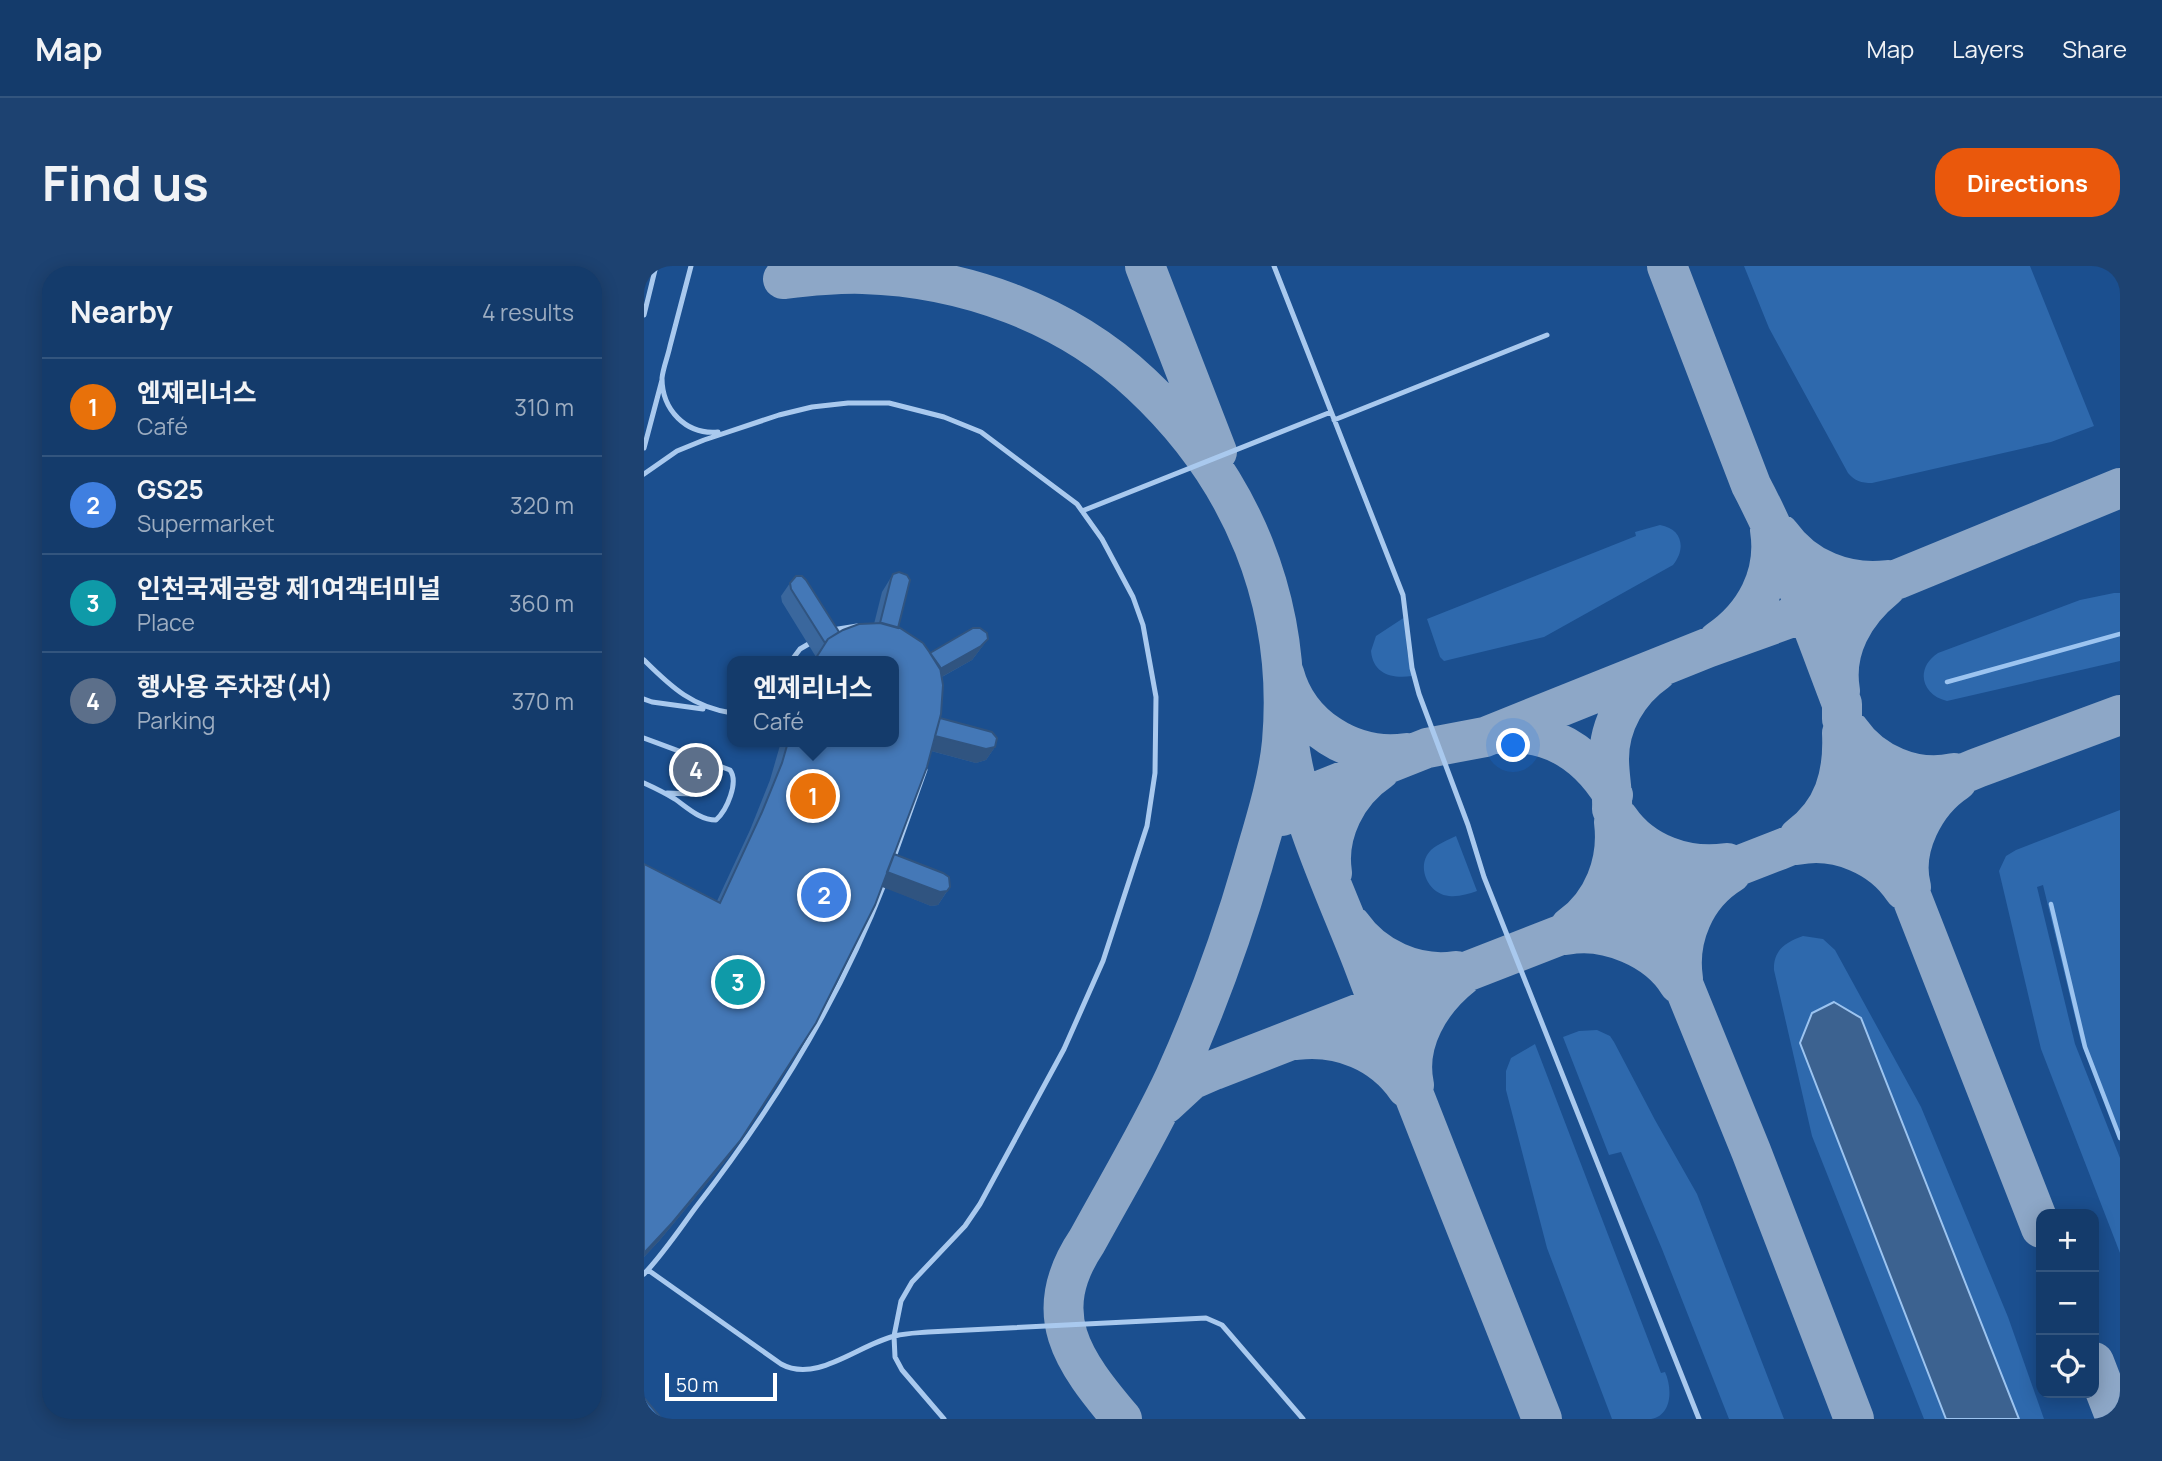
<!DOCTYPE html>
<meta charset="utf-8">
<style>
body{margin:0;font-family:Manrope,"Noto Sans KR",sans-serif;background:#1d4271;color:#f1f3f6}
.controls{position:absolute;right:21px;bottom:21px;display:grid;overflow:hidden;border-radius:14px;box-shadow:0 4px 18px #0003}
.controls button{width:63px;height:63px;display:grid;place-items:center;padding:0;border:0;border-bottom:2px solid #33557e;background:#143b6b;color:#f1f3f6;font:35px sans-serif}
.scale{position:absolute;left:21px;bottom:18px;width:112px;box-sizing:border-box;padding-left:7px;border:4px solid #fff;border-top:0;font-size:19px;line-height:24px;white-space:nowrap;color:#fff;-webkit-text-stroke:5px #1b4f8f;paint-order:stroke}
.you{position:absolute;left:870px;top:480px;width:24px;height:24px;margin:-18px;border:5px solid #fff;border-radius:50%;background:#1a73e8;box-shadow:0 0 0 10px #1a73e833}
.badge{display:grid;place-items:center;width:46px;height:46px;border-radius:50%;background:#ea580c;color:#fff;font-size:23px;font-weight:700}
.pin{position:absolute;translate:-50% -50%;border:4px solid #fff;box-shadow:0 2px 7px #0006}
.popup{position:absolute;left:83px;top:390px;width:172px;height:91px;box-sizing:border-box;display:grid;place-content:center;border-radius:14px;background:#143b6b;filter:drop-shadow(0 2px 5px #0005);font-size:23px;white-space:nowrap;color:#9dadc1}
.popup b{font-size:26px;color:#f1f3f6}
.popup::after{content:'';position:absolute;left:50%;top:100%;margin-left:-14px;border:14px solid transparent;border-top-color:#143b6b}
.list{margin:0;padding:0;list-style:none}
h2{display:flex;justify-content:space-between;align-items:center;height:91px;margin:0;padding:0 28px;font-size:30px}
h2 small{font-size:23px;font-weight:400;color:#9dadc1}
.list li{display:grid;grid-template-columns:46px 1fr auto;gap:21px;align-items:center;box-sizing:border-box;height:98px;padding:0 28px;border-top:2px solid #33557e}
.list b{display:block;font-size:26px;white-space:nowrap}
.list p{margin:0;font-size:23px;white-space:nowrap;color:#9dadc1}
.list em{font-size:23px;font-style:normal;color:#9dadc1}
.icon{flex:none;width:38px;height:38px;fill:none;stroke:currentColor;stroke-width:2;stroke-linecap:round;stroke-linejoin:round}
.map{position:relative;flex:none;width:1476px;height:1153px;overflow:hidden;border-radius:28px}
header{display:flex;align-items:center;gap:42px;box-sizing:border-box;height:98px;padding:0 35px;background:#143b6b;border-bottom:2px solid #33557e}
header strong{font-size:33px}
nav{display:flex;gap:38px;margin-inline-start:auto;font-size:24px}
.intro{display:flex;align-items:center;justify-content:space-between;box-sizing:border-box;height:168px;padding:0 42px}
h1{margin:0;font-size:49px}
.button{padding:18px 32px;border-radius:28px;background:#ea580c;color:#fff;font-size:24px;font-weight:700}
main{display:flex;gap:42px;padding:0 42px}
aside{flex:1;background:#143b6b;border-radius:28px;box-shadow:0 4px 18px #0003}
.map>svg:first-child{display:block}
.green{fill:#2e69ad}
.water{fill:#3c6290;stroke:#9cc4f0;stroke-width:2}
.lines{fill:none;stroke-linecap:round;stroke-linejoin:round}
.stream{stroke:#9cc4f0;stroke-width:4.5}
.taxiway{stroke:#8da7c7;stroke-width:40}
.lane{stroke:#a9c9ee;stroke-width:5}
.wall{fill:#3a679d}
.shaded-wall{fill:#305480}
.building{fill:#4478b7;stroke:#305480;stroke-width:2}
</style>
<header>
<strong>Map</strong>
<nav><a>Map</a><a>Layers</a><a>Share</a></nav>
</header>
<div class="intro"><h1>Find us</h1><a class="button">Directions</a></div>
<main>
<aside>
<h2>Nearby<small>4 results</small></h2>
<ul class="list">
<li><span class="badge" style="background:#e8710a">1</span><div><b>엔제리너스</b><p>Café</p></div><em>310 m</em></li>
<li><span class="badge" style="background:#3f7fe0">2</span><div><b>GS25</b><p>Supermarket</p></div><em>320 m</em></li>
<li><span class="badge" style="background:#0f9aa8">3</span><div><b>인천국제공항 제1여객터미널</b><p>Place</p></div><em>360 m</em></li>
<li><span class="badge" style="background:#5c6f8a">4</span><div><b>행사용 주차장(서)</b><p>Parking</p></div><em>370 m</em></li>
</ul>
</aside>
<div class="map">
<svg width="1476" height="1153" viewBox="0 0 1476 1153">
<rect width="100%" height="100%" fill="#1b4f8f"/>
<path class="green" d="M1100,0H1386L1450,160L1407,176L1228,217C1217,217 1211,215 1204,207L1125,62Z
M1016,259C1039,263 1042,283 1029,299L900,371L800,395L796,391L783,353L992,270L991,266Z
M1470,327H1476V395L1303,435C1277,429 1271,402 1294,387L1436,334Z
M761,351L763,385L768,410C748,413 729,408 727,385L732,370Z
M1476,544V876L1437,776L1399,619L1393,621L1431,778L1476,892V987L1397,783L1355,605L1362,590L1372,584Z
M812,570L833,625C824,628 815,631 805,630C784,628 771,600 787,584C794,578 804,574 812,570Z
M1159,670L1179,673L1191,684L1277,841L1364,1051L1400,1153H1375L1217,752L1190,736L1156,777L1302,1153H1280L1168,870L1130,704C1129,684 1142,676 1159,670Z
M953,764L966,770L970,776L1011,854L1053,928L1140,1153H1085L1018,983L977,886L965,889L919,771L935,765Z
M891,778L1017,1107L1021,1106C1028,1121 1029,1149 1007,1153C995,1153 980,1153 968,1153L903,982L862,824V805L867,792Z"/>
<path class="water" d="M1190,736L1217,752L1375,1153H1302L1156,777L1168,747Z"/>
<g class="lines">
<path class="stream" d="M1303,416L1476,368
M1407,638L1441,781L1476,872"/>
<path class="taxiway" d="M501,0L573,186
M1023,0L1107,219C1144,289 1170,365 1198,438V453L1397,962
M139,13C166,10 192,7 219,8C320,11 423,48 497,118C598,212 650,337 638,476C634,517 620,559 609,598C588,671 562,742 531,811C505,867 473,920 443,975C394,1048 429,1095 478,1153
M1136,268C1161,303 1202,319 1244,314
M1074,375C1111,350 1133,309 1126,264
M1013,405C984,425 965,458 965,493C965,510 969,526 968,543L1107,885L1210,1153
M640,407C654,460 708,495 763,487
M1196,425C1189,383 1210,347 1242,321
M1206,465C1228,497 1271,516 1310,507
M854,468C905,462 943,487 969,529
M645,478C654,548 692,627 718,694C776,848 838,1000 898,1153
M638,550L667,528L783,482L841,471L1063,382L1254,313L1476,222
M975,553C999,588 1043,603 1083,597
M1155,571C1190,545 1200,509 1198,467
M1153,579C1193,571 1238,590 1260,624
M688,607C682,567 703,526 736,504
M1267,621C1257,582 1281,536 1313,515
M707,659C730,692 772,711 812,705
M926,661C959,638 975,596 970,556
M922,669C962,661 1014,683 1035,718
M1039,713C1033,672 1051,629 1087,607
M653,774C696,769 738,786 763,822
M770,819C761,776 786,735 819,709
M521,838L547,814L570,804L1135,584L1333,502L1476,449
M1450,1096L1472,1153"/>
<path class="lane" d="M47,0C40,27 33,53 26,80C24,90 19,102 18,112C18,144 42,169 74,166
M630,0L759,329L768,402L775,428L824,559L840,611L1055,1153
M0,49L12,0
M690,154L903,69
M0,182L18,114
M0,208L33,185L60,174L135,149L168,141L204,137H245L300,151L337,166L433,238L458,273L489,331L499,359L512,431L511,507L503,560L459,695L420,783L336,938L321,960L268,1016L257,1035L250,1070L251,1091L258,1104L300,1153
M438,245L687,146
M188,364L213,360
M0,394C28,422 49,441 88,447
M147,395L156,383L168,376
M0,433L8,436L59,443
M0,472L86,504C95,516 83,544 72,554C56,554 44,542 31,533C21,527 11,522 0,517
M23,527L48,528L57,506L53,492
M249,594L281,504
M4,1004L137,1098C173,1118 215,1078 251,1070C262,1067 273,1067 284,1066L562,1052L578,1059L659,1153
M0,1008C19,988 35,964 52,941C129,842 196,733 241,616"/>
</g>
<path class="wall" d="M249,308L254,362L286,387L344,373L328,394L298,411L296,452L351,481L342,494L332,497L287,485L250,588L306,621L294,639L287,640L238,620L84,892L15,975L0,991V598L73,635L106,564L126,514L137,476H249V395H169L172,391L138,336L137,330L146,317L195,366L230,358L238,326Z"/>
<path class="shaded-wall" d="M344,373L328,394L283,419L293,405Z
M290,470L351,481L342,494L332,497L280,483Z
M242,605L303,625L294,639L287,640L233,619Z
M96,875L84,892L15,975L0,991V987Z"/>
<path class="building" d="M255,306L263,309L266,314L254,362L236,357L247,313L249,308Z
M152,310H158L162,314L195,366L184,373L181,377L147,323L146,317Z
M238,357L256,362L279,377L296,401L299,419L297,448L283,501L231,639L172,757L96,875L28,957L0,987V598L76,637L118,546L138,497L144,476H249V395H170L184,373L199,364L215,358Z
M329,362H336L343,367L344,373L337,380L296,403L286,387Z
M296,452L348,466L353,472L351,481L342,483L291,470Z
M250,588L299,607L305,611L306,621L303,625L296,626L243,606Z
M0,1132L18,1153H0Z"/>
</svg>
<div class="controls">
<button>+</button>
<button>−</button>
<button><svg class="icon" aria-label="locate" viewBox="0 0 24 24"><circle cx="12" cy="12" r="6"/><path d="M12 2v4M12 18v4M2 12h4M18 12h4"/></svg></button>
</div>
<div class="scale">50 m</div>
<div class="you"></div>
<div class="pin badge" style="left:169px;top:530px;background:#e8710a">1</div>
<div class="popup"><b>엔제리너스</b>Café</div>
<div class="pin badge" style="left:180px;top:629px;background:#3f7fe0">2</div>
<div class="pin badge" style="left:94px;top:716px;background:#0f9aa8">3</div>
<div class="pin badge" style="left:52px;top:504px;background:#5c6f8a">4</div>
</div>
</main>
